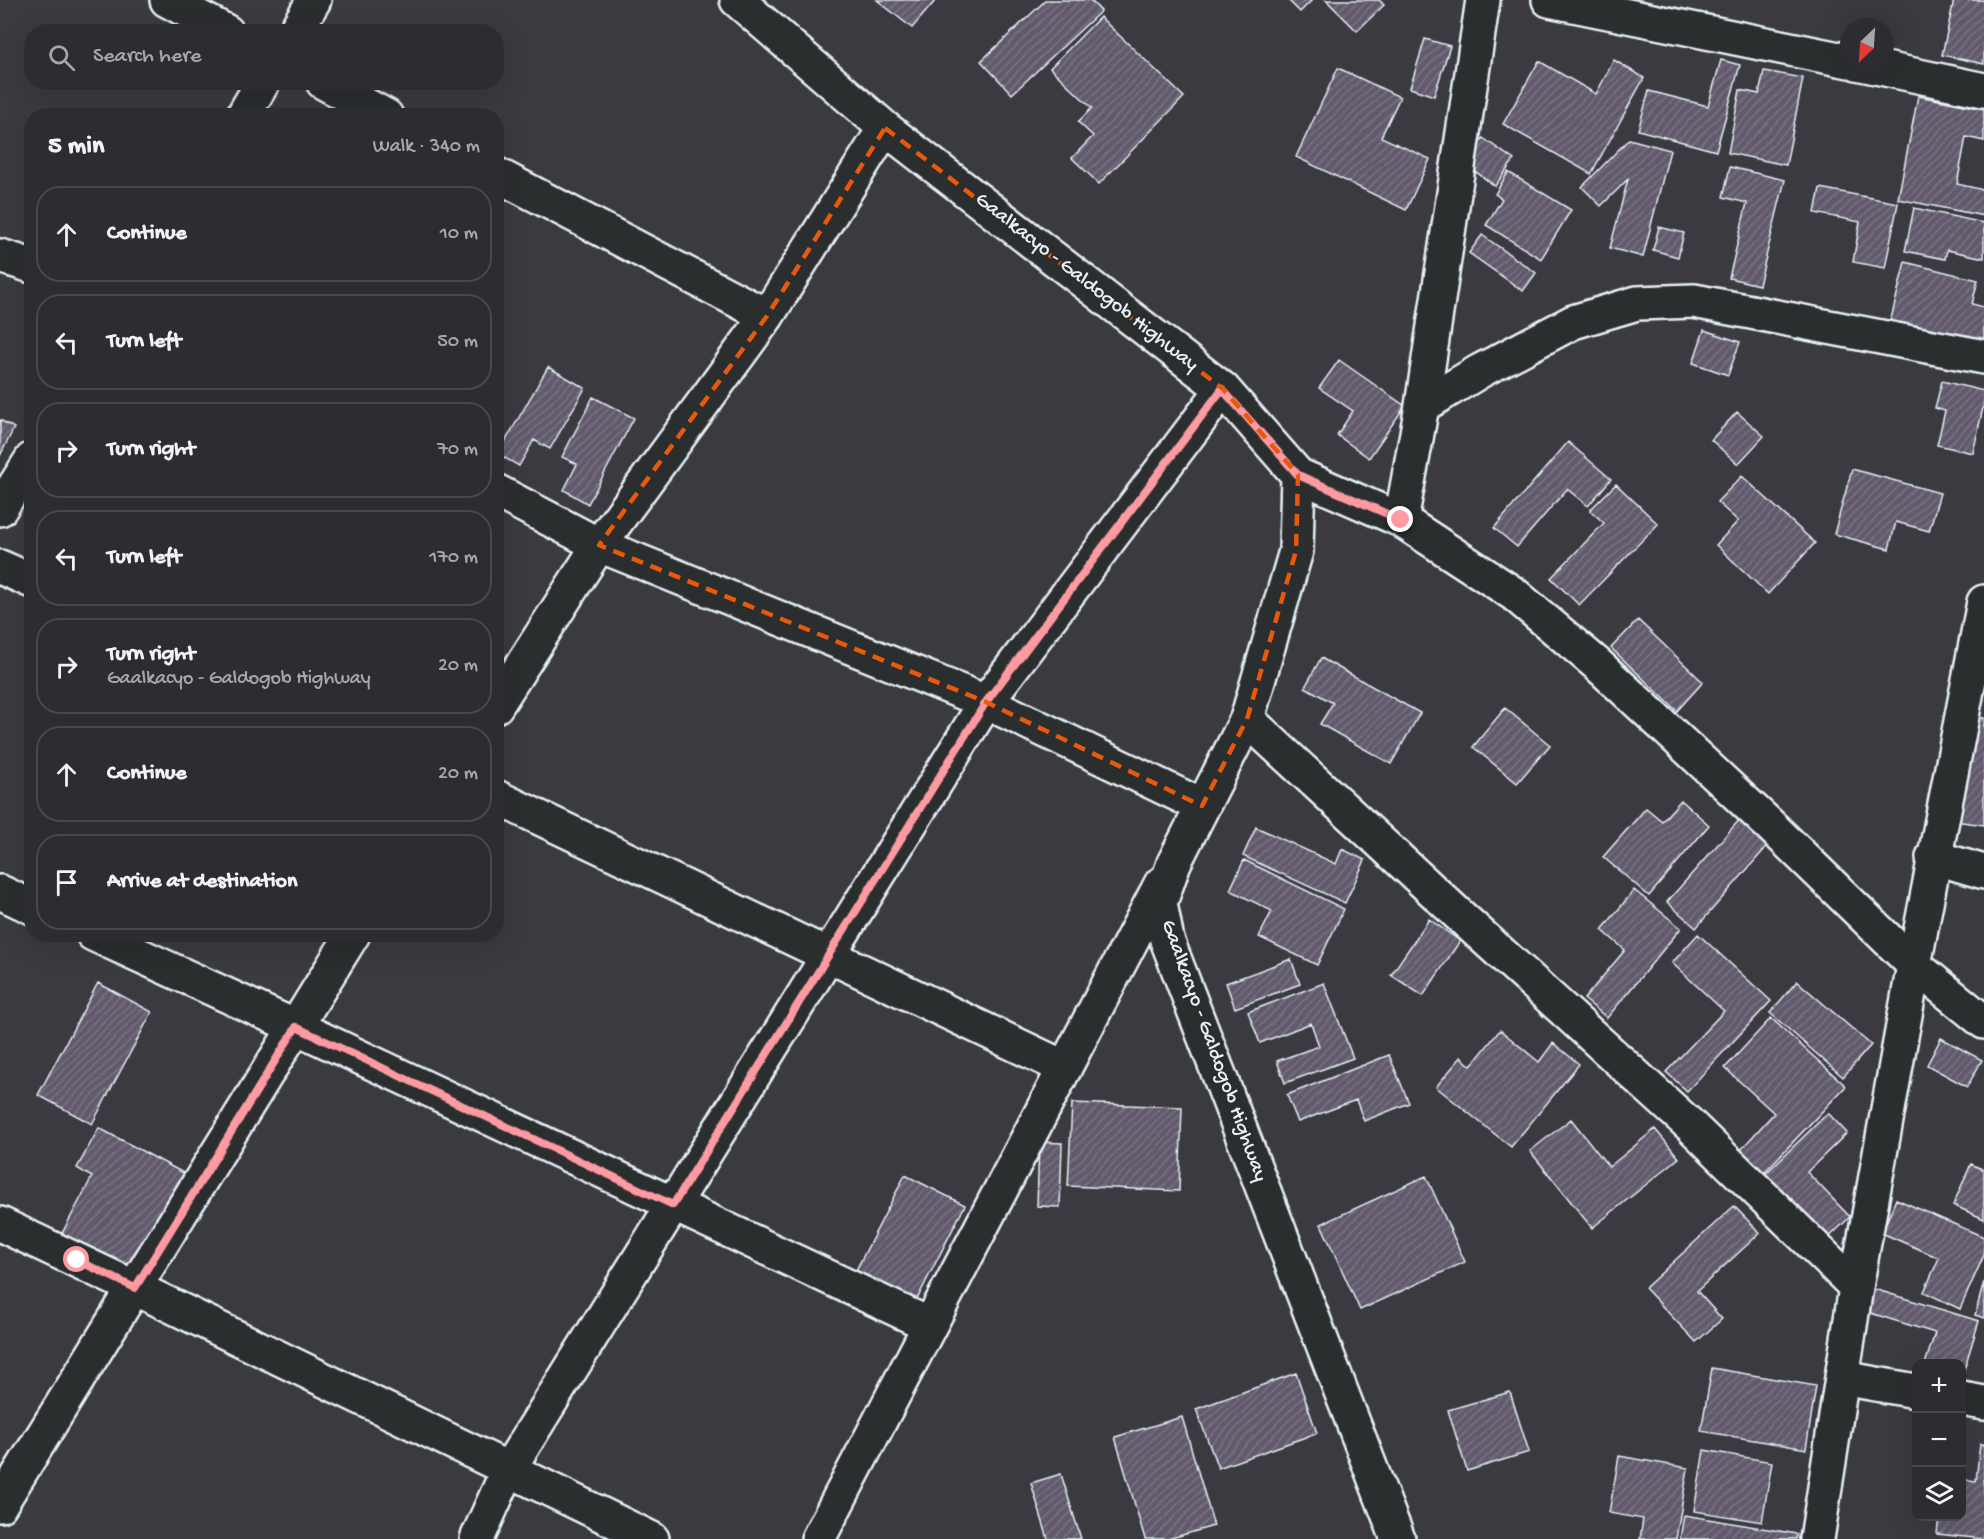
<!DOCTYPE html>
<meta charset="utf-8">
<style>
body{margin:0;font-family:"Gochi Hand",sans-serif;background:#38383d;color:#f1f3f6}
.controls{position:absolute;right:18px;bottom:18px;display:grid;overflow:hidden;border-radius:12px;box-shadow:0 6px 24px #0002}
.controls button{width:54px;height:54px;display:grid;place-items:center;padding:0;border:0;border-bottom:2px solid #48484d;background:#2c2c31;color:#f1f3f6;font:30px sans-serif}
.compass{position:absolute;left:1840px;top:18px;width:54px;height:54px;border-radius:50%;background:#2c2c31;box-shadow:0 6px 24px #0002;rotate:205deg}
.stop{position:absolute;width:18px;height:18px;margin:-14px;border:4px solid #ff9aa2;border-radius:50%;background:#fff}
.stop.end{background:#ff9aa2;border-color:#fff;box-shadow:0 2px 6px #0008}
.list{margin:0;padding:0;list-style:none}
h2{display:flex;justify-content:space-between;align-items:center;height:78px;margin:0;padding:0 24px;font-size:26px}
h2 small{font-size:20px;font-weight:400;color:#a6a7ab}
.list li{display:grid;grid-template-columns:39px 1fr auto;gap:18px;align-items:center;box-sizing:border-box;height:96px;margin:0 12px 12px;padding:0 12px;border:2px solid #48484d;border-radius:24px}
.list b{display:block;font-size:22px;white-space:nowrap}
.list p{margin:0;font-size:20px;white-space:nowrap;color:#a6a7ab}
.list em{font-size:20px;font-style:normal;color:#a6a7ab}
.icon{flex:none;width:33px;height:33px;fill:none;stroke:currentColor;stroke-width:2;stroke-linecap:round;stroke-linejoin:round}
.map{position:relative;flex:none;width:1984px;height:1539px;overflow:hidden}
.search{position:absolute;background:#2c2c31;box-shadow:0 6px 24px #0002;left:24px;top:24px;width:480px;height:66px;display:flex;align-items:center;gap:15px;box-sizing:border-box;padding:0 21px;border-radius:24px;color:#a6a7ab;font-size:22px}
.panel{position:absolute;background:#2c2c31;box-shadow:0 6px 24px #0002;left:24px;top:108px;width:480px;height:834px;border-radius:24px}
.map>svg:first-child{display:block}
.building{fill:url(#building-hatch);stroke:#e8f1f8;stroke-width:1.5}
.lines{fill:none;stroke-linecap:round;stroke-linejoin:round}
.minor-casing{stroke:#e8f1f8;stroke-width:38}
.minor{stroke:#2a2d2e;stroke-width:33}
.route{stroke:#ff9aa2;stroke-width:8}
.marked{fill:none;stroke:#e8590c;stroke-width:4.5;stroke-dasharray:12 8;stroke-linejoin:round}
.labels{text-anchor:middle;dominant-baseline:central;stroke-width:4.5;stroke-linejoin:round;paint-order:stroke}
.street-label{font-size:21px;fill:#e8f1f8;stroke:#2a2d2e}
</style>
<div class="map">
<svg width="1984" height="1539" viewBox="0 0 1984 1539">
<defs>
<pattern id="building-hatch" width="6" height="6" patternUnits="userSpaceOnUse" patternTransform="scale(1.5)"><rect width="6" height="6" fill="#625a6c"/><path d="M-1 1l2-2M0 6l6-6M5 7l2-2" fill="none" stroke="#787282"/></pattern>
</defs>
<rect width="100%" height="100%" fill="#3b3a41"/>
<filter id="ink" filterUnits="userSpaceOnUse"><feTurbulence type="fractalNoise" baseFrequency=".0167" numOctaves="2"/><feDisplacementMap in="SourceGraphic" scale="12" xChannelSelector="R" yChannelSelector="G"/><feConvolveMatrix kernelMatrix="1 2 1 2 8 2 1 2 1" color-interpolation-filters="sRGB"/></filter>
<g filter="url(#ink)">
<path class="building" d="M877,0H936L912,28Z
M1046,0H1090L1101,11L1012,94L981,61Z
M1288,0H1312L1300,12Z
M1326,0H1379L1384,5L1357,31Z
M1954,0H1984V64L1942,55Z
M1100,17L1184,97L1099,184L1072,158L1093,136L1078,122L1092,108L1050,68Z
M1425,39L1450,46L1434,96L1410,88Z
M1614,60L1644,78L1591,174L1503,124L1539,61L1596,94Z
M1721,60L1740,65L1716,151L1638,130L1649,91L1708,106Z
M1338,68L1400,97L1381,137L1430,159L1406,210L1296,157Z
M1764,71L1803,78L1786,165L1728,153L1740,90L1759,94Z
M1918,96L1984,109V141L1966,137L1957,184L1984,190V216L1898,199Z
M1483,138L1514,160L1495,186L1464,163Z
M1629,139L1670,150L1643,257L1610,248L1628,179L1601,206L1582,187Z
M1730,167L1785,180L1759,285L1729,278L1747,203L1723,197Z
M1508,172L1571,210L1541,259L1486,225L1502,199L1495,194Z
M1820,188L1898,203L1885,268L1853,262L1860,222L1815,213Z
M1914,208L1984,223V258L1947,250L1945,259L1905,251Z
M1659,227L1684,233L1678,257L1653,250Z
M1482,235L1536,273L1523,291L1469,253Z
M1905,262L1978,280L1972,304L1984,307V346L1890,323Z
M1704,330L1740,342L1728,375L1693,363Z
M1339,360L1405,406L1369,458L1337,435L1353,411L1319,388Z
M548,367L585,388L550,449L534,440L519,466L498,454Z
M1942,381L1984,391V403L1973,453L1937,445L1945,411L1935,408Z
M593,397L634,418L588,504L564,490L577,464L562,457Z
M1737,412L1764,436L1738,464L1711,440Z
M0,420L14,428L0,456Z
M1568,442L1611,479L1588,506L1567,489L1517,547L1494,528Z
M1852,469L1940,493L1929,531L1896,522L1889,549L1834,534Z
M1742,476L1815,543L1768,594L1716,545L1738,521L1717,502Z
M1616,484L1658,524L1579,605L1551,578L1604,523L1590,510Z
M1638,620L1703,682L1677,711L1611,648Z
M1321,658L1420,713L1391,764L1320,724L1333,703L1305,687Z
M1505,708L1550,745L1517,783L1473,747Z
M1970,716L1984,718V825L1955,821Z
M1681,800L1709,825L1649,896L1603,857L1646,808L1662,821Z
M1741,818L1770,843L1696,928L1667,902Z
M1256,827L1336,864L1342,849L1365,860L1345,903L1243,856Z
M1244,860L1344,909L1317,965L1259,937L1272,911L1230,890Z
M1634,890L1681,928L1607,1018L1584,999L1625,950L1602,930Z
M1429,919L1460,941L1423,996L1391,975Z
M1698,934L1771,1001L1687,1091L1666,1072L1724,1011L1672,963Z
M1291,959L1300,984L1235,1008L1226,983Z
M1797,981L1871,1045L1843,1077L1770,1013Z
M98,983L152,1012L92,1124L38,1095Z
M1324,983L1353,1058L1285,1083L1277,1061L1319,1046L1311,1023L1260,1043L1248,1012Z
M1771,1018L1846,1086L1761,1176L1737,1154L1774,1113L1725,1068Z
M1500,1030L1539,1062L1553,1043L1579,1064L1511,1147L1436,1087L1461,1057L1471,1066Z
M1941,1038L1982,1060L1967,1087L1927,1065Z
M1389,1055L1409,1103L1364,1121L1356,1100L1298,1122L1287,1095Z
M1072,1103L1182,1107L1179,1191L1068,1186Z
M1828,1113L1847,1133L1807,1172L1850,1217L1823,1243L1760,1179Z
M1571,1119L1609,1167L1655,1129L1679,1158L1592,1228L1530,1151Z
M99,1128L191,1177L136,1280L59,1239L92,1177L77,1168Z
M1039,1142L1062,1143L1060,1207L1037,1206Z
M1971,1164L1984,1170V1219L1953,1205Z
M905,1175L965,1205L913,1307L853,1276Z
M1426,1176L1465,1262L1360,1310L1321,1224Z
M1896,1199L1984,1237V1255L1960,1309L1924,1292L1939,1258L1882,1233Z
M1734,1206L1760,1233L1697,1291L1722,1319L1696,1342L1645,1288Z
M1984,1282V1318L1975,1315Z
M1874,1289L1979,1321L1962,1376V1364H1925L1935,1333L1867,1312Z
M1712,1368L1816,1386L1806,1449L1701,1431Z
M1296,1373L1317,1433L1218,1468L1196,1409Z
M1510,1392L1529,1452L1467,1471L1448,1410Z
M1182,1417L1214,1526L1168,1539H1145L1115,1437Z
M1980,1444H1984V1539L1937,1534L1939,1516H1962V1479L1976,1481Z
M1704,1450L1772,1462L1762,1522L1694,1511Z
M1619,1456L1688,1468L1676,1539H1640L1643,1519L1609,1513Z
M1061,1474L1081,1539H1048L1031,1483Z
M1684,1515L1797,1534L1796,1539H1680Z"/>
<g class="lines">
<g class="minor-casing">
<path id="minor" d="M167,0L227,32
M737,0L885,128L1223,389L1298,475L1296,551L1247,719L1174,863L1160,903L1167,940L1398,1539
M1549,0L1849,61
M295,32L314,0
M1857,63L1984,90
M323,82L386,116
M243,116L263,82
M496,174L767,316
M0,256L32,266
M1422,406L1480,371L1573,322L1637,303L1694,301L1984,357
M1298,475L1401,520L1514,594L1597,664L1773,828L1914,965L1984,1022
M496,491L599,545L986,702L1202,806
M0,509L32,459
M1401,520L1422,406L1483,0
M0,567L32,581
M496,706L599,545L767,316L885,128
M1238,737L1247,719L1458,914L1690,1125L1856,1287
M496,797L1065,1068
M1933,857L1984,872
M0,892L32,907
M93,934L296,1027L930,1325
M0,1224L135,1288L652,1539
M1842,1378L1916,1391
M1962,1399L1984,1403
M0,1505L353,934
M477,1539L508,1470L986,702L1223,389
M818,1539L1161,884
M1817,1539L1856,1287L1914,965L1984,602"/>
</g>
<use href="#minor" class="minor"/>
</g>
</g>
<g class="lines" filter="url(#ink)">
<path class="route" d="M77,1260L135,1288L296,1027L673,1205L986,702L1222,389L1298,475L1401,520"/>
</g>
<path class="marked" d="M885,128L1223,389L1298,475L1296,551L1247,719L1202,806L986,702L599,545L767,316Z"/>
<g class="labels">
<g class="street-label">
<text transform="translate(1086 283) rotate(38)">Gaalkacyo - Galdogob Highway</text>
<text transform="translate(1213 1051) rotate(70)">Gaalkacyo - Galdogob Highway</text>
</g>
</g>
</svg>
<div class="controls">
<button>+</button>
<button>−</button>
<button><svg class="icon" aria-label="layers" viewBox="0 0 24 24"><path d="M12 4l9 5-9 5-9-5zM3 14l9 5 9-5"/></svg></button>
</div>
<svg class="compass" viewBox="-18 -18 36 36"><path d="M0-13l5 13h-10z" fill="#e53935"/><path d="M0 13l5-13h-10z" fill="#a6a7ab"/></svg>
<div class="stop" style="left:77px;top:1260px"></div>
<div class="stop end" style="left:1401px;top:520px"></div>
<div class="search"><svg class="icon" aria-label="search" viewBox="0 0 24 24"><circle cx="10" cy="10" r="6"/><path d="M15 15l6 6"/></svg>Search here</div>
<section class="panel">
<h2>5 min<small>Walk · 340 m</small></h2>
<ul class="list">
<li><svg class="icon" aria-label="ahead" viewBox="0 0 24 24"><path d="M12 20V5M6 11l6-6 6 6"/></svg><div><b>Continue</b></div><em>10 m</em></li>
<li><svg class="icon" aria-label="left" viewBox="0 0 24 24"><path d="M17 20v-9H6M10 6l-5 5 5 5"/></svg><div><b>Turn left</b></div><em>50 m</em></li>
<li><svg class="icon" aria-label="right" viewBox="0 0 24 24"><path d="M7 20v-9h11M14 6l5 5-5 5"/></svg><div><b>Turn right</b></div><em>70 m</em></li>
<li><svg class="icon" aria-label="left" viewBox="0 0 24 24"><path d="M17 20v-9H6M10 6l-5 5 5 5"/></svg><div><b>Turn left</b></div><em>170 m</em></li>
<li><svg class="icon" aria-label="right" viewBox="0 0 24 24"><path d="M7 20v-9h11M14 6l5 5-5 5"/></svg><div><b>Turn right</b><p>Gaalkacyo - Galdogob Highway</p></div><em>20 m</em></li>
<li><svg class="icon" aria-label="ahead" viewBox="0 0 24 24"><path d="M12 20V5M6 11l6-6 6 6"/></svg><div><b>Continue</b></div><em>20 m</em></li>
<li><svg class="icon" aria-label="arrive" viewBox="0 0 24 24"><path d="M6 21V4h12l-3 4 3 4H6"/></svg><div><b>Arrive at destination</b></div></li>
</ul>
</section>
</div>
